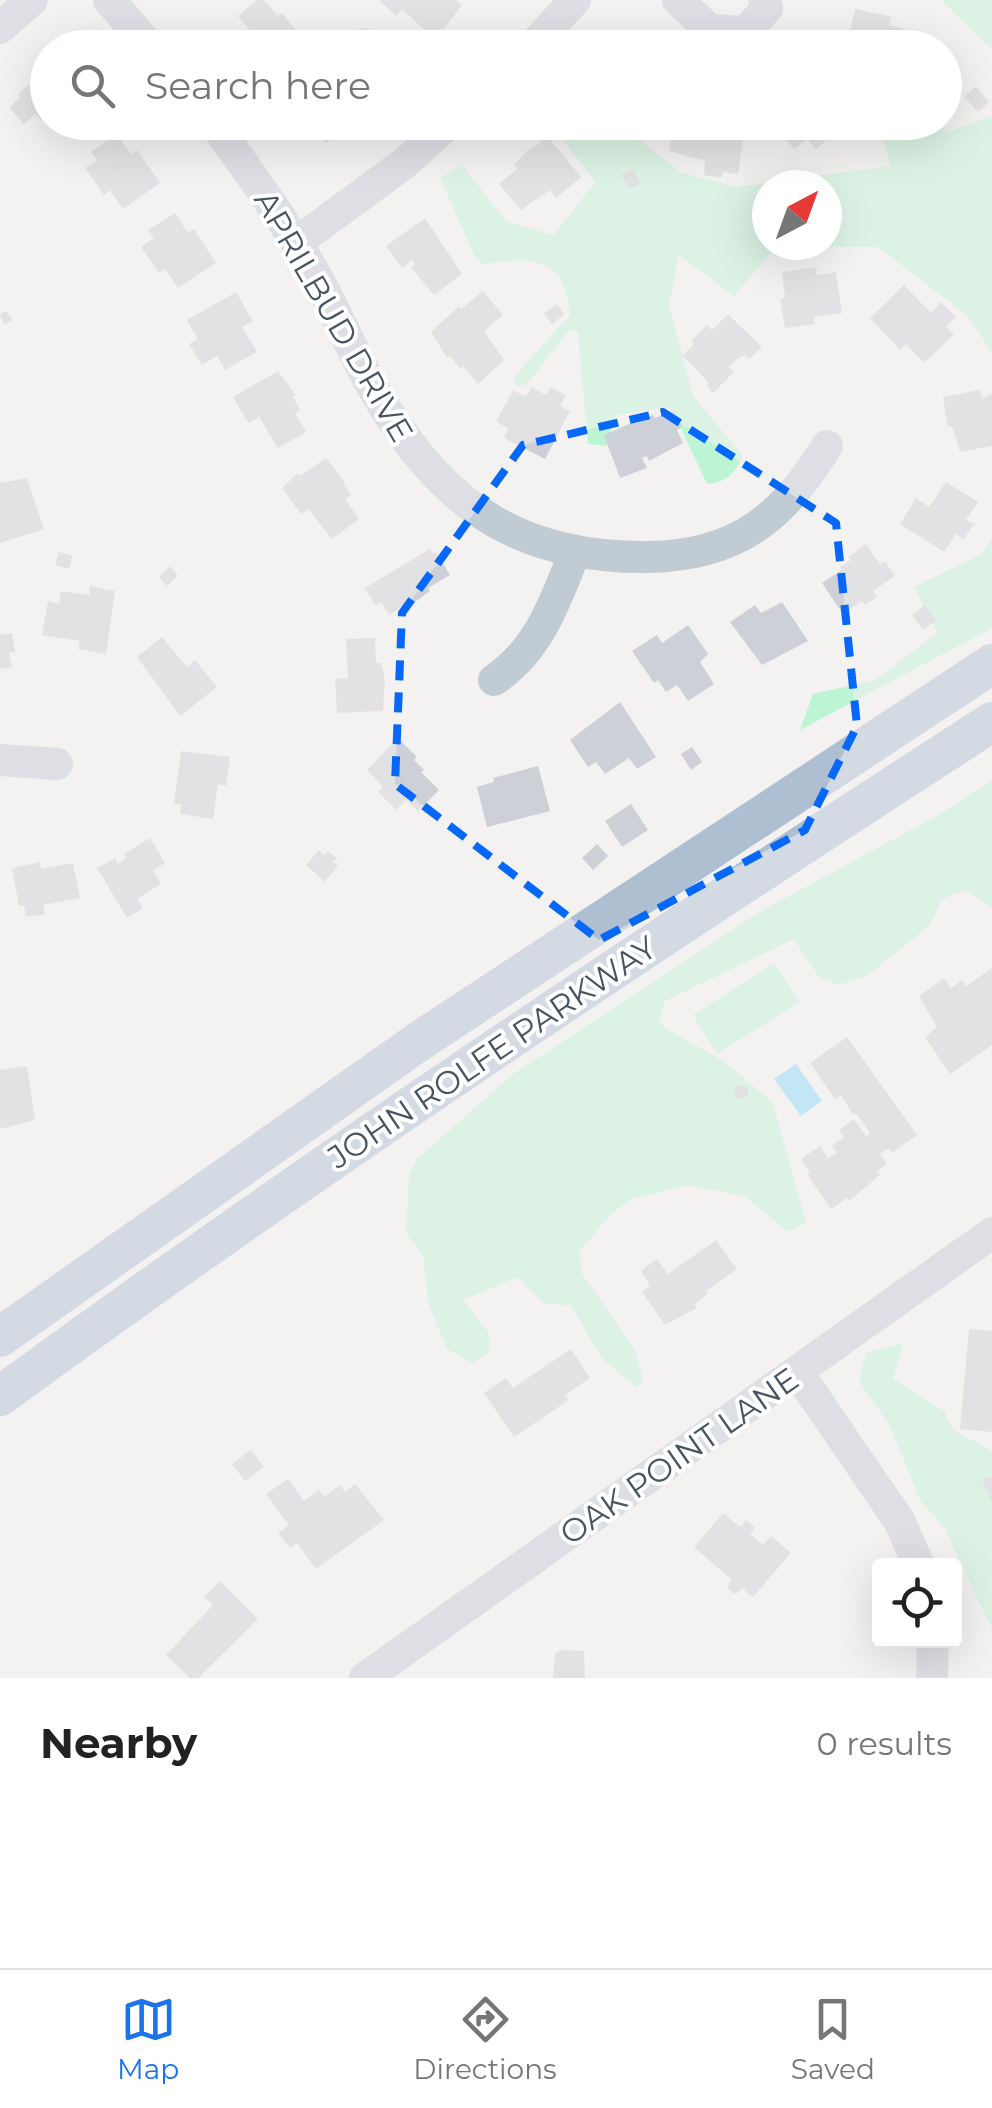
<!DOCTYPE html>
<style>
body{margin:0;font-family:Montserrat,sans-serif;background:#f6f6f6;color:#222}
.controls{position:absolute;right:30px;bottom:30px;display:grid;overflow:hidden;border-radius:10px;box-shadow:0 10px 40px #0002}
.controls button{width:90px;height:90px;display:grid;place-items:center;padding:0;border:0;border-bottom:2px solid #e0e0e0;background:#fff;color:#222;font:50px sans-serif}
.compass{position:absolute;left:752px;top:170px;width:90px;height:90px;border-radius:50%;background:#fff;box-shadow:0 10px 40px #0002;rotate:41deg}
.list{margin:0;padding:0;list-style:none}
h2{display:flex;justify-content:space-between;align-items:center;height:130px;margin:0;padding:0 40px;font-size:42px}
h2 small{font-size:32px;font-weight:400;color:#767676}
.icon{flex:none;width:55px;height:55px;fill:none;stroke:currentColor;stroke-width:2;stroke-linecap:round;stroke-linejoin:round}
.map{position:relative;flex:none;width:992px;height:1678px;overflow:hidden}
.search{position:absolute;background:#fff;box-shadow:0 10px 40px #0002;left:30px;right:30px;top:30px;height:110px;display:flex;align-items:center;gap:25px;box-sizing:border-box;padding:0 35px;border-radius:55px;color:#767676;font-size:38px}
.sheet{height:290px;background:#fff}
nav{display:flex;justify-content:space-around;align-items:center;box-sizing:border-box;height:140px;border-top:2px solid #e0e0e0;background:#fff;font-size:28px;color:#767676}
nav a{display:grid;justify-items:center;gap:5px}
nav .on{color:#1a73e8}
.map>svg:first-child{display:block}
.green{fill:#bcf4d4;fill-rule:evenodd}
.water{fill:#85daf6}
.building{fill:#cdd0d6}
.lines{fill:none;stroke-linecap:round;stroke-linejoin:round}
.minor{stroke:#c1cbd4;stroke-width:32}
.major{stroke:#aebfd2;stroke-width:40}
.marked{fill:none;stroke:#0668f9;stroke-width:8;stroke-dasharray:20 12;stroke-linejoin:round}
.labels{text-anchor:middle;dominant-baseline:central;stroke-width:8;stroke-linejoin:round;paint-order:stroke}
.street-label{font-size:32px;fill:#475461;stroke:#fff}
</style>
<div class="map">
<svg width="992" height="1678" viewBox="0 0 992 1678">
<rect width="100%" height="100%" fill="#f4f1f1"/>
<path class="green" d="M941,0H992V49Z
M992,115V352L968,316L878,247H776L734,296L679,255L669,304L693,396L743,456C735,473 728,482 707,484L671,407L616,415L606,446L588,444L578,332L570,329L527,384L518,386L513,378L570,315C565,254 531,258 483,264L475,257L440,177L463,166L507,222L554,235L595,182L551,123H618L680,172L736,187L891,166L878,123H932L949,132ZM767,185H827V245H767Z
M992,537V628L800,730L813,694L875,680L937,633L914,587L983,553Z
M992,780V908L965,890L942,899L930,925L868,975L839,985L820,978L794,939L665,1001L659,1020L665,1028L725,1062L773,1103L806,1223L788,1232L746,1197L689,1185L631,1199L610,1215L580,1251L581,1272L635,1350L643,1381L635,1387L602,1358L571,1306L543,1303L518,1277L463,1300L489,1333V1353L473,1363L447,1349L429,1305L423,1256L406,1233L409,1175L417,1159L513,1074L763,910L935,817Z
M774,963L799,1002L717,1054L693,1015Z
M903,1343L893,1379L944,1411L953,1430L992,1451V1629L945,1529L920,1500L890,1426L859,1381L866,1353Z"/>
<path class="water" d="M796,1064L822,1101L801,1116L774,1079Z"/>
<path class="building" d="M257,0H264L278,16L282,13L308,45L305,48H256L249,39L254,35L238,16Z
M379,0H456L462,5L443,30L441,28L432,37L402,9L396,16Z
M855,9L891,17L889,25L908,30L904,48H851L853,37L849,36Z
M369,28L371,42L360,45L357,30Z
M48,68V114L41,120L35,114L24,124L9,108L20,97L18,94Z
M976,86L989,102L978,112L964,97Z
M310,122H353L326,143Z
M673,122L745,127L738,174L723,172L721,178L704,175L705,161L669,151Z
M776,122H856L858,125L840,140L835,133L816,149L807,139L794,149L773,125Z
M116,134L131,154L137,150L160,183L123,209L110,190L104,195L85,168L97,160L91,152Z
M548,137L581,177L556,198L550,190L521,210L499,184L517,169L514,165L524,154Z
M633,169L641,183L630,189L621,175Z
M175,213L188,233L194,229L216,263L178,288L165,269L159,273L141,247L154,238L148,230Z
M425,218L462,274L434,295L411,267L415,264L412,260L402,268L386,246Z
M816,267L817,275L836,272L842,313L814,317L815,324L785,328L780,299L785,298L782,272Z
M904,285L931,313L941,302L956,317L946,326L954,334L924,363L906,344L900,350L870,318Z
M483,291L503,315L484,331L504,360L478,384L463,366L460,368L450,356L447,358L431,332L459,306L461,309Z
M236,292L253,321L242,327L257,352L225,370L217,356L202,365L189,344L198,339L187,320Z
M556,304L565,314L552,324L544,314Z
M7,311L12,320L4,325L0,314Z
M728,314L762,347L749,359L745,355L737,359L729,367L734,372L713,393L707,386L709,383L683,356L694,344L691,341L707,325L712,330Z
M278,371L296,395L293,397L300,410L295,413L306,432L278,448L259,417L248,423L233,397Z
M531,387L546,395L550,387L566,395L560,406L570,411L545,459L504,438L508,428L496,422L513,390L526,397Z
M980,390L982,399L992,393V446L960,452L952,426L948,427L943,397Z
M674,410L682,427L677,430L683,443L649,461L647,456L642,458L647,468L620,478L604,435L638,420L653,415L655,418Z
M326,458L345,482L343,483L351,495L345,499L359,519L332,539L308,509L301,514L282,488L298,473L300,476Z
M27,478L44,529L0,543V483Z
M946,482L978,502L966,520L974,524L964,539L956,534L944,552L900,524L916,498L929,507Z
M866,544L880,564L885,561L895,576L873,591L877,597L865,605L862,601L843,614L822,583L842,570L840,567L851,560L848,557Z
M430,549L433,554L436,552L450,575L428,588L430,591L404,610L402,607L389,615L381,602L375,605L365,588Z
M59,552L73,556L69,569L55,565Z
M170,566L178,576L167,586L159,577Z
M90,586L115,591L106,654L78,649L80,641L42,635L48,601L59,604L61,591L89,595Z
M782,602L808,641L762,665L730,622L755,605L761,613Z
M925,605L936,620L923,630L912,615Z
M688,625L708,654L700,662L714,684L688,701L677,685L666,692L658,680L654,683L632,651L657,635L662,643Z
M12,633L15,652L9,653L12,667L0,669V635Z
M162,637L187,667L195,660L217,687L180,716L137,657Z
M375,638L376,663H381L385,680L383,711L337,713L335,679L348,678L346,639Z
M620,702L656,757L637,769L629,758L605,774L596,762L588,767L570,740Z
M398,738L417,757L414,760L424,770L421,772L439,790L418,811L406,800L396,810L378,792L383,787L367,770Z
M692,747L702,762L691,770L681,754Z
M181,751L230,757L226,786L218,784L213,819L180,814L181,804H174Z
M538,766L550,811L487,827L477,787L494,782L493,778Z
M631,804L648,830L622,847L605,821Z
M150,838L165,863L153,870L161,884L137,899L143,908L127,918L97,868L115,858L118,864L127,858L124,854Z
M597,844L608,856L593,870L582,858Z
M319,850L324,855L328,851L337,858L333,862L338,866L325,882L306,865Z
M40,862L41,869L73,863L80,898L43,905L45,914L26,917L24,905L19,906L12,868Z
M992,968V1045L950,1074L925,1037L937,1027L919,996L944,978L951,988L962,980L966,986Z
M847,1037L917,1135L892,1153L889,1148L880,1154L887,1164L877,1171L880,1175L849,1201L847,1198L831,1209L807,1174L810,1172L801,1159L820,1146L828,1158L837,1153L832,1146L844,1137L839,1130L854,1119L866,1136L870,1133L856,1113L853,1115L841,1095L835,1099L810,1063Z
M27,1066L35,1120L0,1129V1070Z
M734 1092a7 7 0 1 1 14 0a7 7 0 1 1-14 0Z
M716,1240L737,1269L706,1291L708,1294L694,1304L697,1308L665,1325L642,1292L650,1286L641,1271L657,1259L668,1274Z
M969,1329L992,1331V1432L960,1429Z
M571,1349L590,1378L565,1395L569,1400L514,1437L484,1393L506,1378L513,1388Z
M251,1450L264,1467L245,1481L232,1464Z
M992,1476V1503L982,1480Z
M288,1479L304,1501L319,1490L324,1497L340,1485L345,1492L355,1484L384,1520L316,1569L297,1543L290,1548L278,1533L289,1525L266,1494Z
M723,1513L740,1527L746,1520L755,1528L750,1534L763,1545L771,1536L791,1553L753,1597L742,1588L738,1593H733L728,1588L731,1579L694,1547Z
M220,1581L258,1619L198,1678H190L166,1655L213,1605L204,1597Z
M563,1650L584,1651L585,1678H553L555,1653Z"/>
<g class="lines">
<path class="minor" d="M109,0L151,48
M678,0L710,30L746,32L767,8L764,0
M0,28L32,0
M531,48L575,0
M213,122C249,172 285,221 315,274C339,316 356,362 382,403C447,509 523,559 650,557C737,555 783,518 827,446
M296,243L406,162L450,122
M494,680C540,649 555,601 575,552
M0,760L57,764
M798,1373L900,1522L919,1566
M365,1678L992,1233
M932,1678L933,1640"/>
<path class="major" d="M0,1337L421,1040L992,664
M0,1396C323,1160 656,939 992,722"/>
</g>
<path d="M0 0H992V1678H0ZM663,412L836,523L857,726L805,830L599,940L395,784L402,613L523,445Z" fill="#f4f1f1" fill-opacity=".55" fill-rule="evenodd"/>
<path class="marked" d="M663,412L836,523L857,726L805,830L599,940L395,784L402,613L523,445Z"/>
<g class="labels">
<g class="street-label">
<text transform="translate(334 316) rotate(60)">APRILBUD DRIVE</text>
<text transform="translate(492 1052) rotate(-34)">JOHN ROLFE PARKWAY</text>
<text transform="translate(679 1456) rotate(-35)">OAK POINT LANE</text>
</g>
</g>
</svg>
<div class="controls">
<button><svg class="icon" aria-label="locate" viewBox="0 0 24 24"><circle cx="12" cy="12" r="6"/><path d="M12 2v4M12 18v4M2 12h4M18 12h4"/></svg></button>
</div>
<svg class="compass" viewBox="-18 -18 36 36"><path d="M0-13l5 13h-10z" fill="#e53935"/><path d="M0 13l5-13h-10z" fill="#767676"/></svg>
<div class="search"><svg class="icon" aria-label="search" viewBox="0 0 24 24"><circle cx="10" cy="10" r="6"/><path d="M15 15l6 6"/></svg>Search here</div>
</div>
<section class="sheet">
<h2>Nearby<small>0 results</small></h2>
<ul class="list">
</ul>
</section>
<nav>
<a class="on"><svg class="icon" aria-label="map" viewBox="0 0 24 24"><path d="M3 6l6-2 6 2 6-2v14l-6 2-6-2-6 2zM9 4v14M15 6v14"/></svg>Map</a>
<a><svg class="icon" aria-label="directions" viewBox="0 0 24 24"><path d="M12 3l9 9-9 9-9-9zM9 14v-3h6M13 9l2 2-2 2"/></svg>Directions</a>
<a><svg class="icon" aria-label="saved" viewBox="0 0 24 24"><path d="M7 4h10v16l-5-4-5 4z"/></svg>Saved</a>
</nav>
